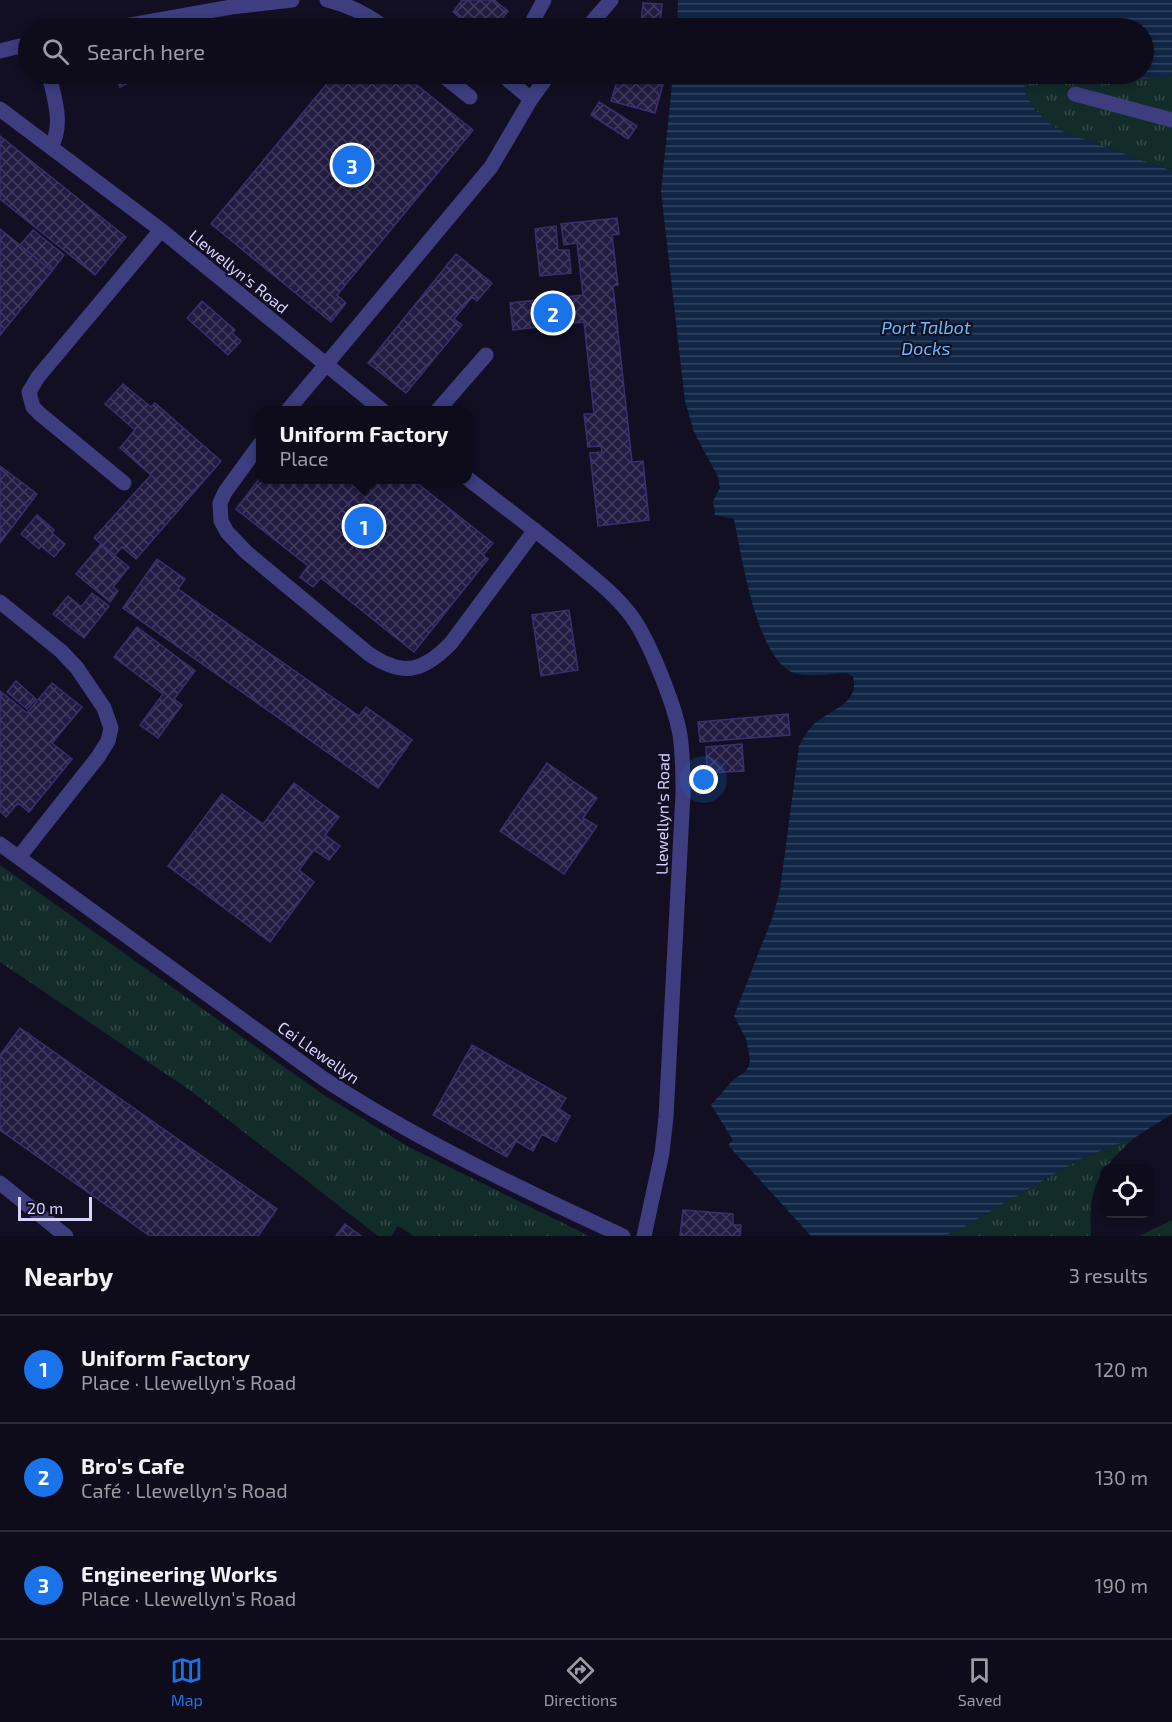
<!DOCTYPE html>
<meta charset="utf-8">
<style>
body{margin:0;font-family:"Exo 2",sans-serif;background:#1c1927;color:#f1f3f6}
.controls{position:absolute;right:18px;bottom:18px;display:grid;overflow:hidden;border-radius:12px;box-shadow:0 3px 9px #0003}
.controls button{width:54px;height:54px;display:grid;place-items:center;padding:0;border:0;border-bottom:2px solid #2e2b39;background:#0e0b1a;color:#f1f3f6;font:30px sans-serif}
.scale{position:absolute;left:18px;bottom:15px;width:74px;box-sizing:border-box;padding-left:6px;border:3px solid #d6d3fd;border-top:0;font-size:16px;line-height:21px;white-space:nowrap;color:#d6d3fd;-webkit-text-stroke:4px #120f22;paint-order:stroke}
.you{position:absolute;left:704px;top:780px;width:21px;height:21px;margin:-15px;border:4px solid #fff;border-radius:50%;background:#1a73e8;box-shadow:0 0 0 9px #1a73e833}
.badge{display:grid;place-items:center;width:39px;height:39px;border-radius:50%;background:#1a73e8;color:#fff;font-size:20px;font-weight:700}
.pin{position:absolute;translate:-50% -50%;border:3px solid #fff;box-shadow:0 2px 6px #0006}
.popup{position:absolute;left:256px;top:406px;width:216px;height:78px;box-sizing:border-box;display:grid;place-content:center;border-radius:12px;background:#0e0b1a;filter:drop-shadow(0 2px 4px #0005);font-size:20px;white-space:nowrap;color:#9b9ba2}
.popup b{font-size:22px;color:#f1f3f6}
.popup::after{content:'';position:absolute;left:50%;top:100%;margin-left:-12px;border:12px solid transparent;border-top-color:#0e0b1a}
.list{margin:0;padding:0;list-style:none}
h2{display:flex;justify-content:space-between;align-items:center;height:78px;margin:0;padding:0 24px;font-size:26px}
h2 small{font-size:20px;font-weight:400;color:#9b9ba2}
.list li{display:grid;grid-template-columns:39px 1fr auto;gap:18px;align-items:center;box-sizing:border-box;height:108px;padding:0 24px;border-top:2px solid #2e2b39}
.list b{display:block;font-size:22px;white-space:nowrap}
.list p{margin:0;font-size:20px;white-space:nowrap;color:#9b9ba2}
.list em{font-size:20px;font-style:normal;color:#9b9ba2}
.icon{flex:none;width:33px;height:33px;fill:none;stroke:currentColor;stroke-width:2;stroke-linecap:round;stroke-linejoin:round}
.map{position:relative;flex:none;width:1172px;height:1236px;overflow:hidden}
.search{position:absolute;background:#0e0b1a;box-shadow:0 3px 9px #0003;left:18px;right:18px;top:18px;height:66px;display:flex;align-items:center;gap:15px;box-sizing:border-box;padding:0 21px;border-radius:33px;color:#9b9ba2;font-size:22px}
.sheet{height:402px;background:#0e0b1a}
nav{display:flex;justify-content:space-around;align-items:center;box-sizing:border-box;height:84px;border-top:2px solid #2e2b39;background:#0e0b1a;font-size:16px;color:#9b9ba2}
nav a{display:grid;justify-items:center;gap:3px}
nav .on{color:#1a73e8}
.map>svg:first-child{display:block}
.grass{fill:url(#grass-tufts)}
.water{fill:url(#water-rules)}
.building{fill:url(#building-cross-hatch);stroke:#3a2f6d;stroke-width:1.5}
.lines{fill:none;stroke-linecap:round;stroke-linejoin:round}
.minor{stroke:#3d3d7f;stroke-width:15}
.labels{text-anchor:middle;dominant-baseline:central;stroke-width:4.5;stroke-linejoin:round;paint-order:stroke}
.street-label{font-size:16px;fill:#d6d3fd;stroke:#120f22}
.water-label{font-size:18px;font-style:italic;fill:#66b9f7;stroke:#120f22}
</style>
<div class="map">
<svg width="1172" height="1236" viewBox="0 0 1172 1236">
<defs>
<pattern id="grass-tufts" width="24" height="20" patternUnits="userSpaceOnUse" patternTransform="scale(1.5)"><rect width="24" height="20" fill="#122c2a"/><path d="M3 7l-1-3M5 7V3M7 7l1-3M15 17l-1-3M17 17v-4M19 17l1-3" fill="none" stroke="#344a4a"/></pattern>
<pattern id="water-rules" width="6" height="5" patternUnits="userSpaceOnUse" patternTransform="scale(1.5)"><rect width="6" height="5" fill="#102645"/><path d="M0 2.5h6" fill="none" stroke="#324561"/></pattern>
<pattern id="building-cross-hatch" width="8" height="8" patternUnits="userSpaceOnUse" patternTransform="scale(1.5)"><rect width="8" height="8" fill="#231c42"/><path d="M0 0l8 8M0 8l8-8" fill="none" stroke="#423c5e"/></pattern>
</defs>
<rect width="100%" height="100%" fill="#120f22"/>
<path class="grass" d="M1027,74H1113L1144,79L1172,76V171L1059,130C1041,118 1017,98 1027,74Z
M0,865L321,1093L407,1146L589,1236H414L398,1226L391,1236H378L191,1091L0,962Z
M1134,1138C1098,1172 1088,1185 1091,1236H944L962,1228L1082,1158Z
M1172,1220V1236H1139Z"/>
<path class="water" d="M678,0H1172V76L1144,79L1113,74H1144V28H677Z
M673,74H1027C1017,98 1041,118 1059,130L1172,171V1114L1134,1138L1082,1158L962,1228L944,1236H811L728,1145L733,1140L711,1105L734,1079L745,1072L749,1066L750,1059L746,1039L734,1016L773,916L780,890L799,746C803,739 807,731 813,725C829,710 860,704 853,677L847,673C830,673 803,680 788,670C755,648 742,557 734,519L715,515L713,501L720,488L718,477L694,432L685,401L661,192Z"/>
<path class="building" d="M462,0H494L508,11L494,28H454L452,26L459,17L453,12Z
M643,3L662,4L660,25L641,24Z
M129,74H135L137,79L120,87L116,79Z
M335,74H403L473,130L337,295L346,303L331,322L211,224Z
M619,74H637L664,81L655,113L611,101Z
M599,102L637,126L628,139L591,115Z
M0,136L126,237L95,275L0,199Z
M617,218L619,234L612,235L618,285L613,286L632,462L643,461L649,520L598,526L590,453L602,452L601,446L588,447L584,414H594L584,322L513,330L510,303L583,295L577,243L564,245L561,224Z
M556,226L558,250H569L571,273L540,276L535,229Z
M0,229L52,271L0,335Z
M33,230L64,255L52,271L20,245Z
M456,254L492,283L477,301L472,297L454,319L462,325L406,393L368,363Z
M202,301L235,330L232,333L241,341L228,355L187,318Z
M123,384L151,407L155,403L221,461L136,559L122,547L115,555L94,538L151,475L120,448L135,430L105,404Z
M0,466L37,494L0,543Z
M260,478L413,480L493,543L483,555L488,559L414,652L321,578L313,587L300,577L308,566L236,509Z
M37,515L54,530L52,533L65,544L54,557L41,546L39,549L21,534Z
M101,544L129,567L113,587L118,591L110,602L76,574Z
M157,559L185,579L178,589L359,716L366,707L412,740L378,788L123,608Z
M92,593L109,606L84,638L53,614L68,596L81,607Z
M569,610L578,670L541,676L532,615Z
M137,627L195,671L174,699L182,705L158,738L140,725L163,694L114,657Z
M16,681L36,699L27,709L7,692Z
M52,683L82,707L52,743L72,759L29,812L18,803L6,817L0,811V691L27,713Z
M788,714L790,735L700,742L698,722Z
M742,744L744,771L707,773L706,747Z
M547,763L597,798L583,818L597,826L564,874L500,831Z
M294,783L339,817L325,835L340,846L329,860L314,850L299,870L314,882L270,942L168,866L222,794L263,824Z
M20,1028L277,1209L258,1236H150L0,1130V1055Z
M472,1045L566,1098L559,1109L570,1116L556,1142L542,1134L533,1151L516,1141L507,1157L433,1115Z
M683,1210L733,1214V1225H741L740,1236H680Z
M345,1224L361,1236H336Z"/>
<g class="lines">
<path class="minor" d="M327,0C349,5 367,14 385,28
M114,28L231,7L292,0
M529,28L544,0
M587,28L611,0
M0,51L28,44
M49,74C54,98 64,124 51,147
M441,74L470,97
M501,74L531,99
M1075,94L1172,120
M0,109L161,230L382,410
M288,410L491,167L531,99L549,74
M438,410L486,355
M260,444L225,492L220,503L221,521L227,532L246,552L369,654C403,677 423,672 451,643L535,530
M467,478C503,506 538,532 572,560C592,577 613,592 629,613C648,636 675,706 680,735C683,755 683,774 683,794L666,1117L662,1153L644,1236
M124,483L40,414L33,407L29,392L38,377L161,230
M0,602L61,651L77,668L104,708L111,728L108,741L98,757L19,857
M0,844L324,1079C419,1141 521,1189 623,1236
M0,1183L66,1236"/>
</g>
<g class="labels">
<g class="street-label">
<text transform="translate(239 271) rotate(39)">Llewellyn's Road</text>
<text transform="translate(662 814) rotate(-89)">Llewellyn's Road</text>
<text transform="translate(319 1052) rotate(35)">Cei Llewellyn</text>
</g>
<g class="water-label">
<text x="926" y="327">Port Talbot<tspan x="926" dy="21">Docks</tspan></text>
</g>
</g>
</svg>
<div class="controls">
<button><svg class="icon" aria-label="locate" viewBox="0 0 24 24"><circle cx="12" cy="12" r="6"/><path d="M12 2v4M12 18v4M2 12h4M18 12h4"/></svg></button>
</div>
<div class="scale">20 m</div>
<div class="you"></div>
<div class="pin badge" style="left:364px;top:526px">1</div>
<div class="popup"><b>Uniform Factory</b>Place</div>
<div class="pin badge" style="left:553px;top:313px">2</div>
<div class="pin badge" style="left:352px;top:165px">3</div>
<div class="search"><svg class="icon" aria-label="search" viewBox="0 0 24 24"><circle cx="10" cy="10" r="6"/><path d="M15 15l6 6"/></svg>Search here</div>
</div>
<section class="sheet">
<h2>Nearby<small>3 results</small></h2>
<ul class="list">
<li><span class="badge">1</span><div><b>Uniform Factory</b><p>Place · Llewellyn's Road</p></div><em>120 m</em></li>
<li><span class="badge">2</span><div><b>Bro's Cafe</b><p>Café · Llewellyn's Road</p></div><em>130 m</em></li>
<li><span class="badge">3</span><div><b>Engineering Works</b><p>Place · Llewellyn's Road</p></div><em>190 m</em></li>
</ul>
</section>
<nav>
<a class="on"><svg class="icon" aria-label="map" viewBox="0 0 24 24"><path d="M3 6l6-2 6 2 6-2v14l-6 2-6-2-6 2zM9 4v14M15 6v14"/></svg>Map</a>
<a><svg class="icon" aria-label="directions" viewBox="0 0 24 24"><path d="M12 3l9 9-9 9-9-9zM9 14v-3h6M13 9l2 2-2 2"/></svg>Directions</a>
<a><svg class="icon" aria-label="saved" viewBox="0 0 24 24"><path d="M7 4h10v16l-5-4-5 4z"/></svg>Saved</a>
</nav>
